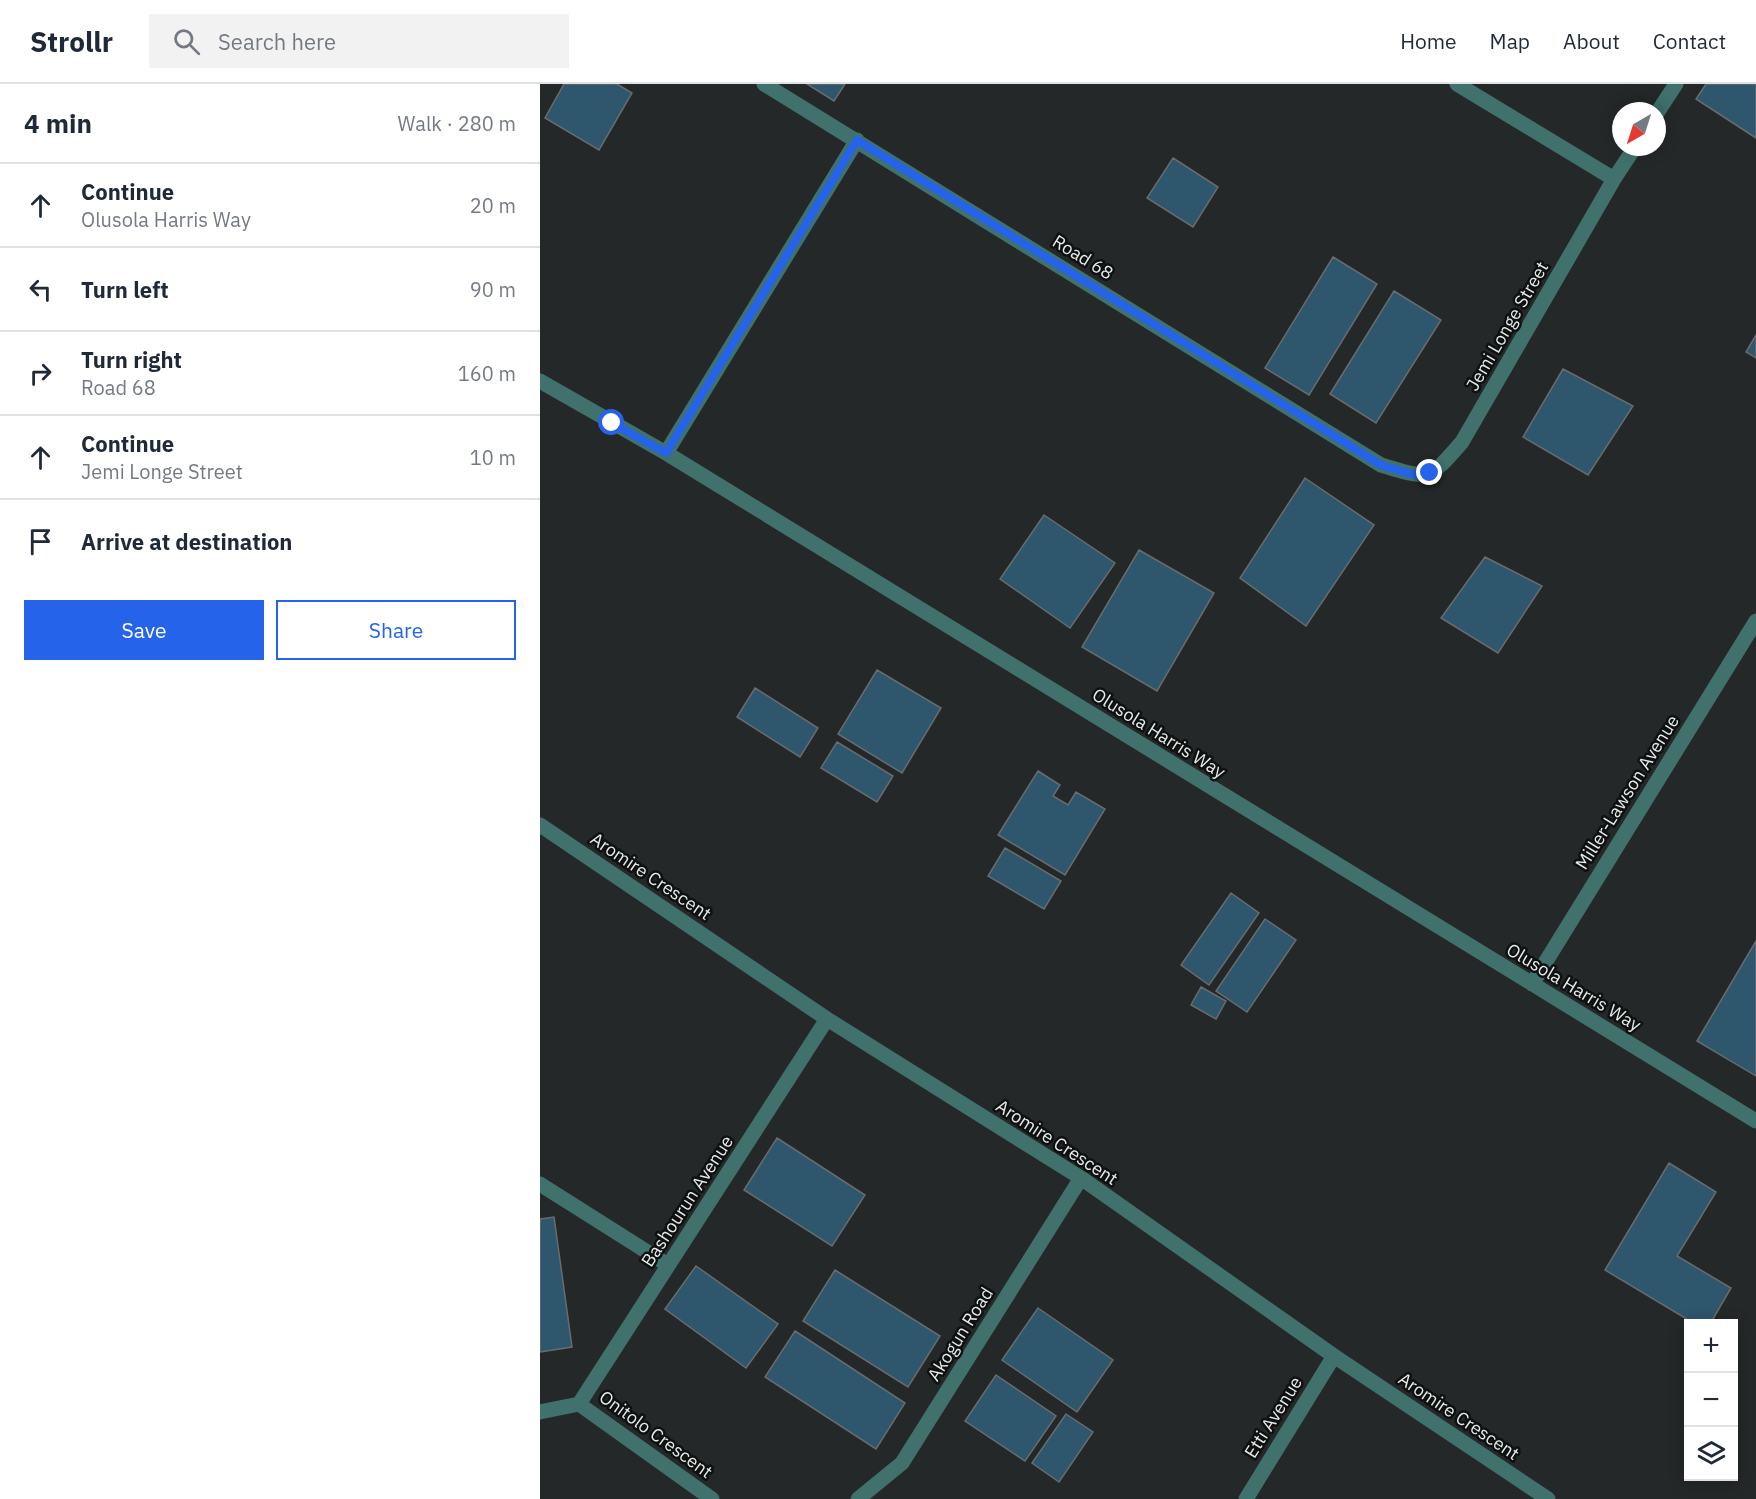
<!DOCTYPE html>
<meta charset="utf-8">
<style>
body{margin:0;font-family:"IBM Plex Sans",sans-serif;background:#f2f2f3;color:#1f2937}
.controls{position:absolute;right:18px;bottom:18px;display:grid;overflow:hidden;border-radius:0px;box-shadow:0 3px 15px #0003}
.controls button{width:54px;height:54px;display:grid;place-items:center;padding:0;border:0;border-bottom:2px solid #e0e1e3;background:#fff;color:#1f2937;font:30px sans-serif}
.compass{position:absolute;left:1072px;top:18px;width:54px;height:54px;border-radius:50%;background:#fff;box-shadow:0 3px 15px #0003;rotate:219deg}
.stop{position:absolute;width:18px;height:18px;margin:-14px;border:4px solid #2563eb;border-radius:50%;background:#fff}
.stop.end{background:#2563eb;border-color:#fff;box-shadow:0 2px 6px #0008}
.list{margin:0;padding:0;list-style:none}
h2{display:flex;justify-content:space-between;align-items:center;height:78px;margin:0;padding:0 24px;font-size:26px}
h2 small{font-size:20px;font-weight:400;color:#747a83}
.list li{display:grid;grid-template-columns:39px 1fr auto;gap:18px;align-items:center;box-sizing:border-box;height:84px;padding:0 24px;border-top:2px solid #e0e1e3}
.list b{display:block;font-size:22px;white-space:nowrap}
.list p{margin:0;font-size:20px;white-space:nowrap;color:#747a83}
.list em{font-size:20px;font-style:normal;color:#747a83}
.actions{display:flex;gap:12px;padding:18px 24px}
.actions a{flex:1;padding:14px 0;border:2px solid #2563eb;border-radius:0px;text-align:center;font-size:21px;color:#2563eb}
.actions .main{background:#2563eb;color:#fff}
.icon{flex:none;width:33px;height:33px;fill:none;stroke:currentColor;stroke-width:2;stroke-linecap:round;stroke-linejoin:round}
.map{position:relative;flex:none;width:1216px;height:1415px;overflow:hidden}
header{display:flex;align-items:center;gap:36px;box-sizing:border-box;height:84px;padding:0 30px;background:#fff;border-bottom:2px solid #e0e1e3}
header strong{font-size:28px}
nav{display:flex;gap:33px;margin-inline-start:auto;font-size:21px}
.search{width:420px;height:54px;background:#f2f2f3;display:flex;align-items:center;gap:15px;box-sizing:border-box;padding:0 21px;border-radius:0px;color:#747a83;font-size:22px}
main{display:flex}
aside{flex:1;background:#fff}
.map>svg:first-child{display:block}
.building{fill:#2e566c;stroke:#686c6f;stroke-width:1.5}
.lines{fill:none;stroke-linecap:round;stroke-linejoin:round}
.minor{stroke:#40716d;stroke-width:15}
.route{stroke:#2563eb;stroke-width:8}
.labels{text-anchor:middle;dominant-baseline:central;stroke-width:5;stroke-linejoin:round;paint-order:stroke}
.street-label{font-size:18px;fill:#e6eaea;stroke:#0f1111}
</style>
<header>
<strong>Strollr</strong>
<div class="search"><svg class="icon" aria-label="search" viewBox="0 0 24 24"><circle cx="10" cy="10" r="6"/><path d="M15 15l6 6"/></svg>Search here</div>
<nav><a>Home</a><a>Map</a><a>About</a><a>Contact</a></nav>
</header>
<main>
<aside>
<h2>4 min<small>Walk · 280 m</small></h2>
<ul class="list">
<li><svg class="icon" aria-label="ahead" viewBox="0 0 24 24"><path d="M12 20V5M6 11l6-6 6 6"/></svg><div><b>Continue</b><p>Olusola Harris Way</p></div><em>20 m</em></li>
<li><svg class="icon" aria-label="left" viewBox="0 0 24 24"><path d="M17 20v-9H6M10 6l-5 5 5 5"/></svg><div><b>Turn left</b></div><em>90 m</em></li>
<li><svg class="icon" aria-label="right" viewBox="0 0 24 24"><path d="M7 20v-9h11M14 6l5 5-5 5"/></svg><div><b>Turn right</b><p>Road 68</p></div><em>160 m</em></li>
<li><svg class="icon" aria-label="ahead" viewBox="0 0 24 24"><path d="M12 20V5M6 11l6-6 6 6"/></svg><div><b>Continue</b><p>Jemi Longe Street</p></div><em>10 m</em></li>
<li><svg class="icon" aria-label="arrive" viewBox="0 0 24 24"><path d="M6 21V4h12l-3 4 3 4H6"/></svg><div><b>Arrive at destination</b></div></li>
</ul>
<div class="actions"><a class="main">Save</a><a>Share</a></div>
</aside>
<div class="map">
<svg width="1216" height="1415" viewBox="0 0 1216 1415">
<rect width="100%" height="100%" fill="#242829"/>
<path class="building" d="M24,0H77L92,9L59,66L5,34Z
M267,0H305L294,17Z
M1166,0H1216V54L1156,15Z
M633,74L678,103L653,143L607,114Z
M793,173L837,200L769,311L725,284Z
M854,207L901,236L836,339L790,310Z
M1216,251V274L1206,268Z
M1023,285L1093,322L1048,391L983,353Z
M765,394L834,441L766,542L700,494Z
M504,431L575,479L530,544L460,495Z
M599,466L674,509L617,607L542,563Z
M945,473L1002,502L958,569L901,534Z
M337,586L401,624L362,689L298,650Z
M215,604L278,644L260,673L197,633Z
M297,658L353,692L337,718L281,684Z
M498,687L520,701L513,712L528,721L536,708L565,725L525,791L458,751Z
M465,764L521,797L504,825L448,792Z
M691,809L719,829L669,901L641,881Z
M725,835L756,856L707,928L676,907Z
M1216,857V992L1157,957Z
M661,903L686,917L676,935L651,921Z
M237,1054L325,1111L292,1162L204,1106Z
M1129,1079L1176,1108L1137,1172L1191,1204L1170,1240H1155L1065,1186Z
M14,1133L32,1263L0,1268V1135Z
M156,1182L238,1240L206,1284L125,1225Z
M295,1186L400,1252L368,1303L263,1237Z
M498,1224L573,1276L537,1328L462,1276Z
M255,1247L365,1319L336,1365L225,1293Z
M456,1291L516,1332L485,1377L425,1337Z
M526,1330L553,1348L519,1398L492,1379Z"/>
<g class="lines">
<path class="minor" d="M224,0L841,381C890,396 889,396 922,358L1074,95L1095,63
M917,0L1074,95
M1117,29L1136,0
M0,297L126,369L1216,1037
M126,369L317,56
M0,741L287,935L541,1094L794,1272L1008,1415
M992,900L1216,537
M0,1100L128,1181
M39,1320L287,935
M0,1328L39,1320L172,1415
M318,1415L362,1379L541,1094
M706,1415L794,1272"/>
</g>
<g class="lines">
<path class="route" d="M72,339L126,369L317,56L841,381L875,391L890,389"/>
</g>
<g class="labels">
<g class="street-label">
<text transform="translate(543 173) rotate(32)">Road 68</text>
<text transform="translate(967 242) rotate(-60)">Jemi Longe Street</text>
<text transform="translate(619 649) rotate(32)">Olusola Harris Way</text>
<text transform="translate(1087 708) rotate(-58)">Miller-Lawson Avenue</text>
<text transform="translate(111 792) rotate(34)">Aromire Crescent</text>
<text transform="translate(1034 903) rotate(31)">Olusola Harris Way</text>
<text transform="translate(517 1058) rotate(33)">Aromire Crescent</text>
<text transform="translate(147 1117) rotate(-57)">Bashourun Avenue</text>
<text transform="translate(420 1250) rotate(-58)">Akogun Road</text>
<text transform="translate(919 1332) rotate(34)">Aromire Crescent</text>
<text transform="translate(733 1333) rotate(-58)">Etti Avenue</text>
<text transform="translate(116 1350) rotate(36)">Onitolo Crescent</text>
</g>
</g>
</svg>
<div class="controls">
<button>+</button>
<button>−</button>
<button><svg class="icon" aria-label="layers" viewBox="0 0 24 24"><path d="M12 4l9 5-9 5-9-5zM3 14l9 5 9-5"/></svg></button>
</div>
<svg class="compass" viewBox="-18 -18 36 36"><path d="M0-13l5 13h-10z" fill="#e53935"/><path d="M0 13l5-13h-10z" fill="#747a83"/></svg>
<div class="stop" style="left:72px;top:339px"></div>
<div class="stop end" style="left:890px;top:389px"></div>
</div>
</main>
